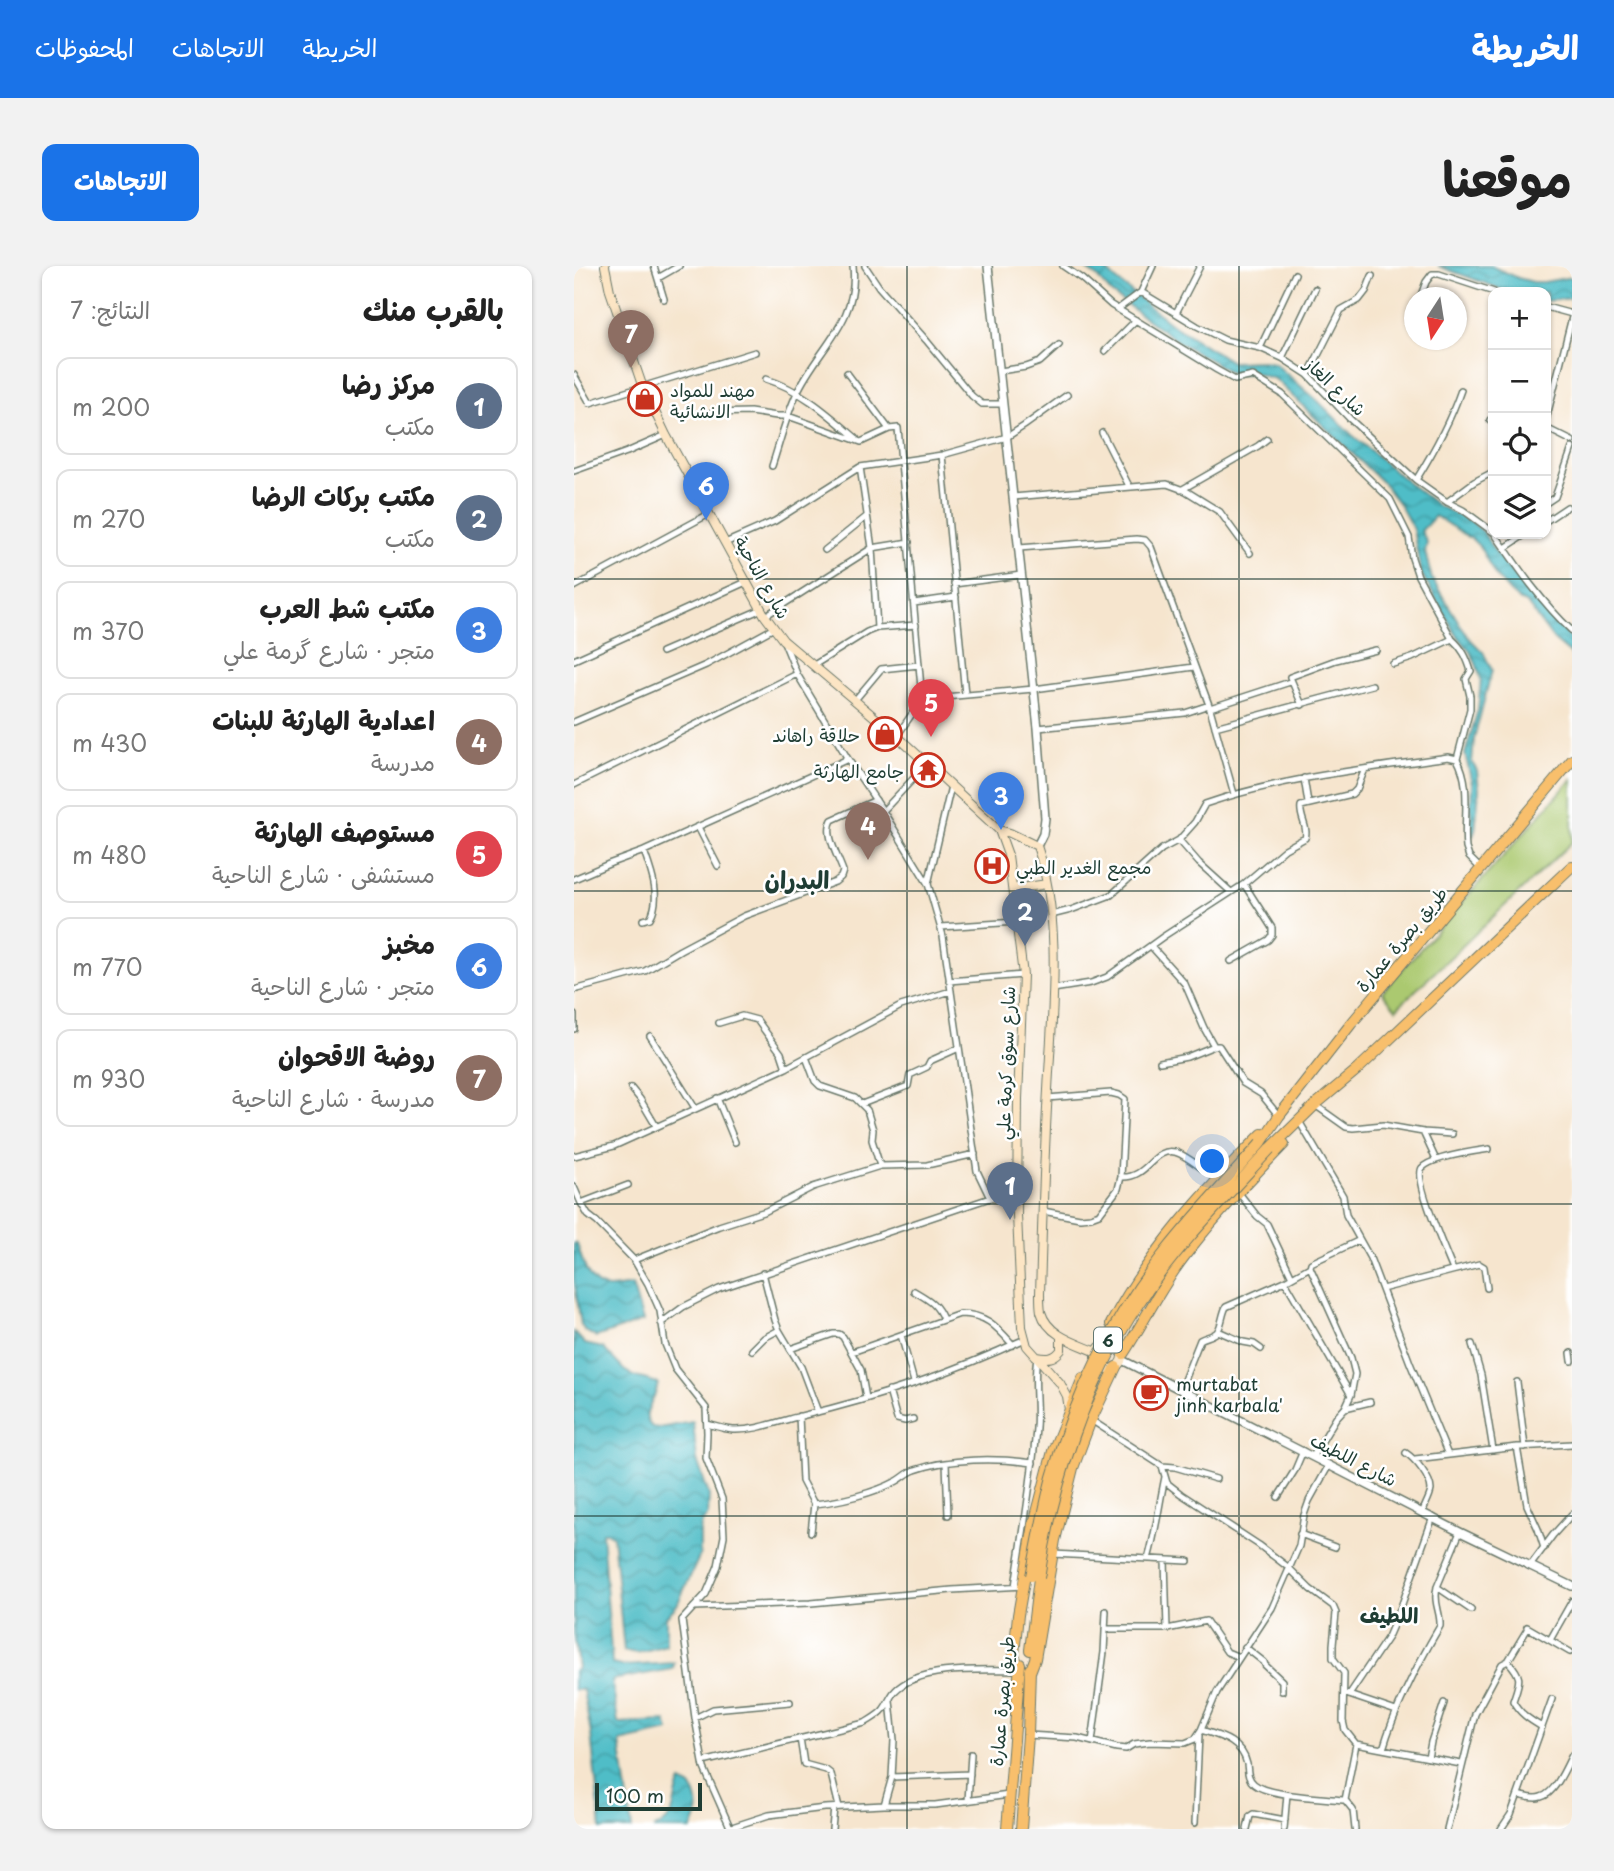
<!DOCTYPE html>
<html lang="ar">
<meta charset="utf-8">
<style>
body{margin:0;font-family:"Playpen Sans","Playpen Sans Arabic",sans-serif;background:#f2f2f2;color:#222;direction:rtl}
.controls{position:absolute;right:21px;top:21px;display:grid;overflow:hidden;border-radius:14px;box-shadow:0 2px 5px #0004}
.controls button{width:63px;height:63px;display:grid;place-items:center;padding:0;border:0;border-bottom:2px solid #e0e0e0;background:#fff;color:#222;font:35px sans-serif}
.compass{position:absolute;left:830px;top:21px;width:63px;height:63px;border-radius:50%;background:#fff;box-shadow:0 2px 5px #0004;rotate:192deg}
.scale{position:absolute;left:21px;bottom:18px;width:107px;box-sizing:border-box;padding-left:7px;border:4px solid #1f3d34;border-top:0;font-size:19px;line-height:24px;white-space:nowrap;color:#1f3d34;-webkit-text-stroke:5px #fff;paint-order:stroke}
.you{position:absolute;left:639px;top:896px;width:24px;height:24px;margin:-18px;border:5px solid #fff;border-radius:50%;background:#1a73e8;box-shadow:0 0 0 10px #1a73e833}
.badge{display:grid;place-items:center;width:46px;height:46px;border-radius:50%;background:#1a73e8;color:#fff;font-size:23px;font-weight:700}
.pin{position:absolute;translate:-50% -58px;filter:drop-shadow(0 2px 4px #0008)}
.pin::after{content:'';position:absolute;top:37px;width:24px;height:21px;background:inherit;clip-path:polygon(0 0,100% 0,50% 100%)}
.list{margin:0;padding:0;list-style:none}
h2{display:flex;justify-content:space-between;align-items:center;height:91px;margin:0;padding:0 28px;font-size:30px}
h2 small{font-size:23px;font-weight:400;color:#767676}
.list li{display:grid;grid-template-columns:46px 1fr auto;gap:21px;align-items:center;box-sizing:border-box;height:98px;margin:0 14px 14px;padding:0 14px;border:2px solid #e0e0e0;border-radius:14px}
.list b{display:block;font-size:26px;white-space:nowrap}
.list p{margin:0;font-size:23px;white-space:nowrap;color:#767676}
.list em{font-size:23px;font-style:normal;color:#767676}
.icon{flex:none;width:38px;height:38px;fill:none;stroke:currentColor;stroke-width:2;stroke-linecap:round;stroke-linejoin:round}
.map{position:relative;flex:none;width:998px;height:1563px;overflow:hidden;direction:ltr;border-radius:14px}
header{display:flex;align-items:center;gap:42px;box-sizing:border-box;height:98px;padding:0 35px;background:#1a73e8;color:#fff}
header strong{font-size:33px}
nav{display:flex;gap:38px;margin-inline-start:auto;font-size:24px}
.intro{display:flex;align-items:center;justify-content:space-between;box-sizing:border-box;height:168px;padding:0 42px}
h1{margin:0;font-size:49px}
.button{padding:18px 32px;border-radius:14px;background:#1a73e8;color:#fff;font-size:24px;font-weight:700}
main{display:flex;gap:42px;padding:0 42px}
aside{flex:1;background:#fff;border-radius:14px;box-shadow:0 2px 5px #0004}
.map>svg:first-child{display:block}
.green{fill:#abc970;stroke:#658352;stroke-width:2}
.water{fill:url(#water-waves);stroke:#377d7e;stroke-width:2}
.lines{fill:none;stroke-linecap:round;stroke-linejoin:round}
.minor-casing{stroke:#6a786a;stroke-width:8}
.tertiary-casing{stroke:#6a786a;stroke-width:10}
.secondary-casing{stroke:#6a786a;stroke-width:10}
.trunk-casing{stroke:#6a786a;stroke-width:12}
.minor{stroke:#fff;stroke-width:5}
.tertiary{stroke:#fff;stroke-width:7}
.secondary{stroke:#fce5c4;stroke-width:8}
.trunk{stroke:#f8bf6c;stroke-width:10}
.trunk-bridge-casing{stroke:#6a786a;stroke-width:12;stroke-linecap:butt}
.trunk-bridge{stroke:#f8bf6c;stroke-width:10}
.grid{fill:none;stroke:#1f3d34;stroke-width:2;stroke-opacity:0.55}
.labels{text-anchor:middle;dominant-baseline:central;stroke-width:5;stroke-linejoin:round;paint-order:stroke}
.shield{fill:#fff;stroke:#627771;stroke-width:2}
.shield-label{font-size:16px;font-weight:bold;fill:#1f3d34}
.street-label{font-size:18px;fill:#1f3d34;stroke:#fff}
.poi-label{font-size:18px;fill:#1f3d34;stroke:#fff;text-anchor:start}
.quarter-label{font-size:21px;font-weight:bold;fill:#1f3d34;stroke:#fff}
.district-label{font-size:24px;font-weight:bold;fill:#1f3d34;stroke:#fff}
</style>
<header>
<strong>الخريطة</strong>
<nav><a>الخريطة</a><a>الاتجاهات</a><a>المحفوظات</a></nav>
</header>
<div class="intro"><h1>موقعنا</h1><a class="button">الاتجاهات</a></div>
<main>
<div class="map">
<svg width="998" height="1563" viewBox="0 0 998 1563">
<defs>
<pattern id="water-waves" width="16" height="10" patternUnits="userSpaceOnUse" patternTransform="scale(1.75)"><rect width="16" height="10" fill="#4fbdc7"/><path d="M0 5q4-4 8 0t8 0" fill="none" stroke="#419ba2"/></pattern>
</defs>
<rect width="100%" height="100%" fill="#fff"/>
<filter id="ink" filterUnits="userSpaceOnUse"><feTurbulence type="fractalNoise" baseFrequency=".0143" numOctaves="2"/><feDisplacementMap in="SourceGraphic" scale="14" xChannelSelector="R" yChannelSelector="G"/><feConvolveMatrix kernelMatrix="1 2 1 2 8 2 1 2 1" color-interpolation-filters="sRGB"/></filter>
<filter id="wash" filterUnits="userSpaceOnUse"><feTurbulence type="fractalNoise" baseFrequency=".00686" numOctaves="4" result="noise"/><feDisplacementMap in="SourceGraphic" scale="28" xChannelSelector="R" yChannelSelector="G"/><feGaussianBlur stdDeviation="1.57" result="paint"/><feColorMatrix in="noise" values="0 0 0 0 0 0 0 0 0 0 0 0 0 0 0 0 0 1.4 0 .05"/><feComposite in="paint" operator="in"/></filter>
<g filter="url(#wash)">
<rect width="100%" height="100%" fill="#f6e5ce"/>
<path class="green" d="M998,513V576L822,743L808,726Z"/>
<path class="water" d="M508,0H528L541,13L599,59L658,96L690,95L700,97L745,136L777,168L832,215L864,240L898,256L910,267L917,280L932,300L959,328L982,358L998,374V389L980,374L953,338L945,334L936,326L921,309L906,281L899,274L861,250L847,265L853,276L851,286L858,313L894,371L909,386L918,404L900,473L898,496L903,505L905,524L901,564L899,570L896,569L898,517L891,488L904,443L907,414L903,400L898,388L882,368L847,307L839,263L826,239L808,216L701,113L680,107L667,108L655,106L640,96L606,77L537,27L523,11Z
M864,0H917L944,12L959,16H970L998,11V32L972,35V26H935Z
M0,977L3,978C9,995 13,1021 35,1022C42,1022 51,1020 58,1019L69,1055L22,1071L11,1065L7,1059L0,1013Z
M0,1066L11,1078L29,1082L50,1104L62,1111L84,1117C83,1123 81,1129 78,1134C73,1145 69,1152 78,1161L85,1162L119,1156L123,1194L135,1229L134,1249L128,1257L126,1265V1289L103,1339L92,1351V1379L63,1387L50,1385L39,1270L32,1266H28L38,1398L48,1400L100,1397L99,1403L38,1414L44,1457L92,1455L95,1465L46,1476L58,1563H27L17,1468L9,1424H0V1405L4,1402L0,1361Z
M107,1516L118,1521C125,1536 126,1548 118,1563H79C108,1548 95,1539 107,1516Z"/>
</g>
<g filter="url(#ink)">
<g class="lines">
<g class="minor-casing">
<path id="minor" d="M80,0L90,33
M291,0L305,21L352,74L398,130L408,138H429
M489,0L508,13L537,39L643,104L661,114L679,110L708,128L816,233L835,271L838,292L844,310L878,373C889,383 893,392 897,405L892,413L896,430V443L883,493C898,520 889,552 892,582L895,591L906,602
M84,12L105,0
M567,26L623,60L651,74L686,82L708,92L734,109L776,153L842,214L873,236L889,244L919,266
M846,32L852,16L858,8H865L920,26
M972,41L998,48
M544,43L567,26L579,0
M602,47L626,0
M837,56L841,45
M686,82L721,8
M531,85L562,54
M708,92L741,23
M426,105L452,101L466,96L485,79
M273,107L315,163
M0,109L16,137L181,86
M734,109L767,44L785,34L792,25L798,10
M192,113C228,124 254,148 282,172
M137,147L176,146L203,150H214L287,176L315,163L324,162L348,433
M916,154L919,156
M972,154L998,51
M972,162L998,175
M528,167L555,220
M368,189L391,428
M198,200C206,176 212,150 223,127C243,83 285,56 279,0
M0,205L53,186L92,169
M842,214C860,185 876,156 887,124
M607,224L684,180L693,173
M439,231L593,218L612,225L646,246L676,287
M873,236L900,216L919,206
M972,237L981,231L998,182
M972,255L993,241
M921,268C944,302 968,337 998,365
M151,277L201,255L286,201L368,189L433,171L450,160L493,129
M445,282L563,273L571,274L577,281L635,439L660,528
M931,282L952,268
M251,284L292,251
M380,318L447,309
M0,321L135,248
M340,337L382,331
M191,350L298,282L335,276
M303,362L342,359
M210,376L223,408L274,493L309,545L354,618L369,670L403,905L416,932
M88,386L188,343
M0,394L172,316
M819,398L838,392L878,373
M240,399L293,366L303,362L298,282L286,201
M281,434L307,403L345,399
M728,439L716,411L762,394L802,384
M636,442L716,416
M0,456L132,399L200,362
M641,461L798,419
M464,462L611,447L635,439
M323,470L348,433L460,423L620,401
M730,512L734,537
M0,519L223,408
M309,545L353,498
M124,561L144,600
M605,574L625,597L657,626
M0,613L37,597L70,585L274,493
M354,618L377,520
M477,649L497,644L537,629L588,583L605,574L621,556L631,538C709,511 792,503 874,491L883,493
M69,654L76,652C88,632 77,605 70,585
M367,661L442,656
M577,680L611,718L630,762L640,780
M657,695L694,674L698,669V662L670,618
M375,715L449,709
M479,723L517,717L533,711L590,670L670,618L711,583L731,572C735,562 725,551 727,540L778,528L783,523L791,503
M0,724L71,705L106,684L170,650L261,616L267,611L269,605C264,590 250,568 258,554L302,534
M0,749V763
M145,757L168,750L183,754L207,787L212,802
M76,770L121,842
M232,791L241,815L246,820L281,832L293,844L299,864L298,874L306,900
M586,796L613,791L640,780H645L669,817L687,828L705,850
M57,822L66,833L82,860
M143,832L161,876
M288,838L334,820L336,809L353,801L356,795L385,782
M741,839L772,861L779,862L809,859L849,866L878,868
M725,855L769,930L772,949L796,992L836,1097L874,1189
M849,866L862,894
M0,890L40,880L212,802L327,740L377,725
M547,911C574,913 579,881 601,886C613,889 633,907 644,914
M0,921L7,937L14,949L23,956L60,994L74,1018L86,1045L91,1078L101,1103L132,1142L133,1167L132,1192L148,1233L150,1270L144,1300L132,1328L108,1354L121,1452L130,1502L156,1561
M665,927L683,950L693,958L718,1011
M7,937L54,919
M469,945L506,952L517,951L525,948L544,923L547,911L551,833L545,829L537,827L473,832
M60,994L145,960L192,945L239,921L306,900L353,899L401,888
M736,1001L777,1092L781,1108L777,1129L771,1142L762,1152L739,1190
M879,1004C873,989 839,912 848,902C857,891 901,885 915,883
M189,1007L201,1054L205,1064L227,1101L244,1146
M711,1015L777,1129
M808,1023L905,998L910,1001L913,1022
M340,1025C355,1034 362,1037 369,1053
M87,1057L109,1041L145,1023L416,932L444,927
M644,1065L669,1076L680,1078L687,1083
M327,1069L340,1116
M898,1078L907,1109L919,1184
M216,1083L259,1068H265L269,1071L287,1104L292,1132
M178,1084L190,1072L205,1064
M278,1086L386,1048C412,1048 422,1060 439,1079
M997,1087L998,1095
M943,1116L951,1181
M606,1124L626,1074C631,1071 639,1070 643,1066C648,1060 648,1048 652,1041L711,1015L736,1001L737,997L786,974
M315,1125L323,1153L331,1155L339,1153
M771,1142L796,1136
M225,1150L228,1215L240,1238L237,1266
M517,1154L588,1200L593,1217L607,1228L685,1279L715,1302L736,1323L759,1340L762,1347L759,1379V1392L770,1407L769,1455L771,1464L782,1478L887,1498
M133,1158C141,1160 150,1163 159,1164C182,1165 205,1155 227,1150C303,1132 380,1106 451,1073
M943,1181L953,1239L964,1263L970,1282
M832,1187C841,1193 857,1212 857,1224C856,1231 851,1239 849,1245
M841,1193L943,1181L998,1178
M372,1197L374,1249
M588,1200L601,1201L642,1213
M704,1231L721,1204L729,1185
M240,1238C264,1236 301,1227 323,1215C329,1212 334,1206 341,1204C375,1192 423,1192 459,1197
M726,1268L761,1281
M479,1288L614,1295
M574,1293C582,1266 585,1239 591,1211
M591,1294L593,1363
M956,1300L979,1269L998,1248
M441,1320C449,1267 458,1215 462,1162C464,1138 459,1114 463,1091
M863,1321L897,1344
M120,1341L237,1337L378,1324L450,1320
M953,1361L996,1386
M531,1363H593L632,1355L653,1386L665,1391
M976,1374L998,1335
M671,1381L690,1396L691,1399L708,1415V1425
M934,1395C949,1412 946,1414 939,1435C945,1447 956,1454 968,1461
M772,1428L822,1445
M775,1429L814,1371L827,1341L859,1251
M121,1452L139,1443L216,1436
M627,1464C646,1470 668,1475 673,1498C674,1505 673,1512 680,1518C694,1530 751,1532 771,1534
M454,1469L503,1472L543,1482L552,1483L560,1478L576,1476L611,1477L621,1473L627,1464L643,1426L698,1342L725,1280L730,1249L735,1235L755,1199
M226,1472L230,1498L252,1504L257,1508L265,1541
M518,1476L530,1386L532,1345
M809,1483C822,1439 843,1399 866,1360C867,1346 859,1338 863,1321L886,1266
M854,1492L857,1476L870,1437
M129,1496L291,1457C297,1453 305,1449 309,1444C314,1438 316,1430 321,1425C345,1399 412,1404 445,1404
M318,1511L396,1508
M944,1529C951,1530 960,1534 967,1531C981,1528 992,1501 998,1489
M394,1535L397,1488
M310,1539L318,1511L320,1474L316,1434
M621,1557L625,1469
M155,1562L195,1549L251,1542L310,1539H361L435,1529
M258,1563L260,1542
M673,1563L676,1550L679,1548L711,1554
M710,1563L713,1528
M781,1563L779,1544L771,1534L782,1478
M873,1563L901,1448L928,1398L934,1395L954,1362
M927,1563L937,1548L978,1433"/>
</g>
<g class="tertiary-casing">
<path id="tertiary" d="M414,0L464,462L471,552L469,568L463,580
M548,1094L886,1266L998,1320"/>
</g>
<g class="secondary-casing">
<path id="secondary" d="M31,0L36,25L68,119L92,169L191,350L209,374L323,470L425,564L434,589L449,709L444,833L443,949L448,1061L453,1080L486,1117L493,1130L495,1144
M425,564L436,567L463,580C489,654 478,746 474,824C470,892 468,960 466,1028C466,1033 466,1040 467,1046C474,1070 502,1077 523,1086
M439,623L473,618
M522 1090a13 13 0 1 1 26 0a13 13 0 1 1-26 0Z
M463,1091C474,1093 480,1093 487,1084V1070"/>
</g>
<g class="trunk-casing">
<path id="trunk" d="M687,877L705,850L777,758L998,494
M696,883L741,839L784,803L998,600
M537,1058C575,986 631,925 688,868
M549,1088C570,1056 586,1022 609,992C639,952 675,914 710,878
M456,1384L465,1312
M445,1404L440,1388L444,1349L460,1258L479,1185L509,1112
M456,1406L461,1393L481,1274L499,1202L517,1154L542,1101
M433,1563L446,1398
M447,1563L454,1469L456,1403"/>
</g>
<use href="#minor" class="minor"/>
<use href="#tertiary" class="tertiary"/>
<use href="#secondary" class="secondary"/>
<use href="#trunk" class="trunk"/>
<g class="trunk-bridge-casing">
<path id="trunk-bridge" d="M457,1310C464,1277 469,1244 478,1211C501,1130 539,1050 592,985C622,947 655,913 687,877
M465,1312C478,1219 513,1115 565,1037C602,981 650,933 696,883"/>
</g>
<use href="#trunk-bridge" class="trunk-bridge"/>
</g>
</g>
<path class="grid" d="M333,0V1563M665,0V1563M0,313H998M0,625H998M0,938H998M0,1250H998"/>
<defs>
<g id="shop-ring" transform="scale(1.75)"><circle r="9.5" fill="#fff" stroke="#c8321e" stroke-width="1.5"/><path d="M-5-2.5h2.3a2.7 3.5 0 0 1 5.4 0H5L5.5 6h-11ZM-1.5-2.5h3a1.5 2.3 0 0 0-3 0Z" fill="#c8321e"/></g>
<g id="temple-ring" transform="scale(1.75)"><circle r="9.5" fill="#fff" stroke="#c8321e" stroke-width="1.5"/><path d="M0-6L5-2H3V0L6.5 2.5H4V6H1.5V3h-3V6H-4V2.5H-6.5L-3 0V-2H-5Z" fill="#c8321e"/></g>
<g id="hospital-ring" transform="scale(1.75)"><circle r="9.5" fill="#fff" stroke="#c8321e" stroke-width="1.5"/><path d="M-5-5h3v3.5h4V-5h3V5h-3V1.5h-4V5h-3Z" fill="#c8321e"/></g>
<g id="cafe-ring" transform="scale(1.75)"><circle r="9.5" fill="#fff" stroke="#c8321e" stroke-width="1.5"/><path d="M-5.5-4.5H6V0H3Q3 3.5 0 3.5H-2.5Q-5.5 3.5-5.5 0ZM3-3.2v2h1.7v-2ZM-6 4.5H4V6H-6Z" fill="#c8321e"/></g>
</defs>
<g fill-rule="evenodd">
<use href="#shop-ring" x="71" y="133"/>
<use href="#shop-ring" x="311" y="468"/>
<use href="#temple-ring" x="354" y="504"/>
<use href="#hospital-ring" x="418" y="600"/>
<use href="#cafe-ring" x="577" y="1127"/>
</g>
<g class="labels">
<rect class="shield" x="520" y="1061.5" width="28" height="25" rx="5"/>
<g class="shield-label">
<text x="534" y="1074">6</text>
</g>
<g class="street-label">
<text transform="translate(762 120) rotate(43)">شارع الغاز</text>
<text transform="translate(189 311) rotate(60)">شارع الناحية</text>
<text transform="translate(827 673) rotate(-50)">طريق بصرة عمارة</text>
<text transform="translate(431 797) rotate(-88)">شارع سوق كرمة علي</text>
<text transform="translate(780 1193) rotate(27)">شارع اللطيف</text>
<text transform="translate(427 1435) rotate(-85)">طريق بصرة عمارة</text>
</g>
<g class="poi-label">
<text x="96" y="123">مهند للمواد<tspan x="96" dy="21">الانشائية</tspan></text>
<text x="286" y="468" text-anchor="end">حلاقة راهاند</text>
<text x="330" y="504" text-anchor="end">جامع الهارثة</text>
<text x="442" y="600">مجمع الغدير الطبي</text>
<text x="602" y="1117">murtabat<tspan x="602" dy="21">jinh karbala'</tspan></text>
</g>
<g class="quarter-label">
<text x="815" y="1348">اللطيف</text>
</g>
<g class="district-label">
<text x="223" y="613">البدران</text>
</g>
</g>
</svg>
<div class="controls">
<button>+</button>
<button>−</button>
<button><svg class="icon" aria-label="locate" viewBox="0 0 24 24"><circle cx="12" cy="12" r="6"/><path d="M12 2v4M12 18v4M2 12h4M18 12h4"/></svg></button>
<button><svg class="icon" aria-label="layers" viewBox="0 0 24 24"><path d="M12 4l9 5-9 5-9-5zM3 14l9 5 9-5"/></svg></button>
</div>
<svg class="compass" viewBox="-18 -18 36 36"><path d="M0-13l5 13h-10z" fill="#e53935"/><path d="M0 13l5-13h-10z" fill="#767676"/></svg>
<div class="scale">100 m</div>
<div class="you"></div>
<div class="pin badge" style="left:436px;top:954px;background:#5c6f8a">1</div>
<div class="pin badge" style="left:451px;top:680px;background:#5c6f8a">2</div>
<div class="pin badge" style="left:427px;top:564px;background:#3f7fe0">3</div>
<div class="pin badge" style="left:294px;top:594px;background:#8d6e63">4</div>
<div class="pin badge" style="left:357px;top:471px;background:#e0444e">5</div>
<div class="pin badge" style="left:132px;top:254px;background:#3f7fe0">6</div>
<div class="pin badge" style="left:57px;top:102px;background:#8d6e63">7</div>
</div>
<aside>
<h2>بالقرب منك<small>النتائج: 7</small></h2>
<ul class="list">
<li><span class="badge" style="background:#5c6f8a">1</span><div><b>مركز رضا</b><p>مكتب</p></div><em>200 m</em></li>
<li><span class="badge" style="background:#5c6f8a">2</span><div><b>مكتب بركات الرضا</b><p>مكتب</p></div><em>270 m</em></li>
<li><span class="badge" style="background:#3f7fe0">3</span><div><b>مكتب شط العرب</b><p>متجر · شارع گرمة علي</p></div><em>370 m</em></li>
<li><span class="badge" style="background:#8d6e63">4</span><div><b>اعدادية الهارثة للبنات</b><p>مدرسة</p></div><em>430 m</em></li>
<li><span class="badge" style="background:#e0444e">5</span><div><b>مستوصف الهارثة</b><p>مستشفى · شارع الناحية</p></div><em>480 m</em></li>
<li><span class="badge" style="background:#3f7fe0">6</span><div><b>مخبز</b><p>متجر · شارع الناحية</p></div><em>770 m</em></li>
<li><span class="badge" style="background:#8d6e63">7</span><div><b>روضة الاقحوان</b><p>مدرسة · شارع الناحية</p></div><em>930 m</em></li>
</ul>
</aside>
</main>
